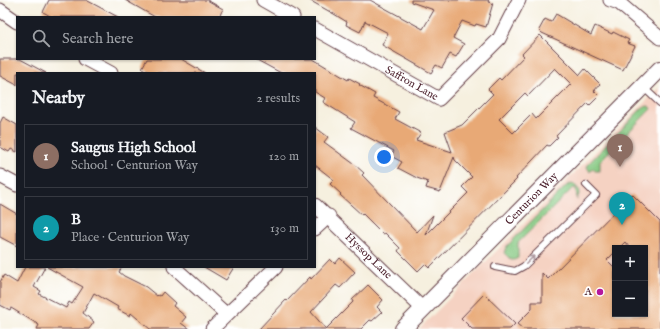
<!DOCTYPE html>
<meta charset="utf-8">
<style>
body{margin:0;font-family:"IM FELL English",serif;background:#242831;color:#f1f3f6}
.controls{position:absolute;right:12px;bottom:12px;display:grid;overflow:hidden;border-radius:0px;box-shadow:0 1px 3px #0004}
.controls button{width:36px;height:36px;display:grid;place-items:center;padding:0;border:0;border-bottom:1px solid #363941;background:#171b24;color:#f1f3f6;font:20px sans-serif}
.you{position:absolute;left:384px;top:157px;width:14px;height:14px;margin:-10px;border:3px solid #fff;border-radius:50%;background:#1a73e8;box-shadow:0 0 0 6px #1a73e833}
.badge{display:grid;place-items:center;width:26px;height:26px;border-radius:50%;background:#d690ce;color:#fff;font-size:13px;font-weight:700}
.pin{position:absolute;translate:-50% -33px;filter:drop-shadow(0 1px 2px #0008)}
.pin::after{content:'';position:absolute;top:21px;width:14px;height:12px;background:inherit;clip-path:polygon(0 0,100% 0,50% 100%)}
.list{margin:0;padding:0;list-style:none}
h2{display:flex;justify-content:space-between;align-items:center;height:52px;margin:0;padding:0 16px;font-size:17px}
h2 small{font-size:13px;font-weight:400;color:#9ea1a6}
.list li{display:grid;grid-template-columns:26px 1fr auto;gap:12px;align-items:center;box-sizing:border-box;height:64px;margin:0 8px 8px;padding:0 8px;border:1px solid #363941;border-radius:0px}
.list b{display:block;font-size:15px;white-space:nowrap}
.list p{margin:0;font-size:13px;white-space:nowrap;color:#9ea1a6}
.list em{font-size:13px;font-style:normal;color:#9ea1a6}
.icon{flex:none;width:22px;height:22px;fill:none;stroke:currentColor;stroke-width:2;stroke-linecap:round;stroke-linejoin:round}
.map{position:relative;flex:none;width:660px;height:329px;overflow:hidden}
.search{position:absolute;background:#171b24;box-shadow:0 1px 3px #0004;left:16px;top:16px;width:300px;height:44px;display:flex;align-items:center;gap:10px;box-sizing:border-box;padding:0 14px;border-radius:0px;color:#9ea1a6;font-size:15px}
.panel{position:absolute;background:#171b24;box-shadow:0 1px 3px #0004;left:16px;top:72px;width:300px;height:196px;border-radius:0px}
.map>svg:first-child{display:block}
.built{fill:#f5d2c2;fill-rule:evenodd}
.green{fill:#84c780;stroke:#677356}
.building{fill:#e8a976;fill-rule:evenodd}
.lines{fill:none;stroke-linecap:round;stroke-linejoin:round}
.service-casing{stroke:#643e46;stroke-width:8}
.minor-casing{stroke:#643e46;stroke-width:15}
.tertiary-casing{stroke:#643e46;stroke-width:18}
.service{stroke:#fff;stroke-width:6}
.minor{stroke:#fff;stroke-width:13}
.tertiary{stroke:#fff;stroke-width:16}
.oneway{stroke:#ae9aa0}
.poi-dot{fill:#b5179e;stroke:#fff;stroke-width:1.5}
.labels{text-anchor:middle;dominant-baseline:central;stroke-width:3.5;stroke-linejoin:round;paint-order:stroke}
.street-label{font-size:11px;fill:#4a1f2b;stroke:#fff}
.poi-label{font-size:11px;fill:#4a1f2b;stroke:#fff;text-anchor:end}
</style>
<div class="map">
<svg width="660" height="329" viewBox="0 0 660 329">
<rect width="100%" height="100%" fill="#fff"/>
<filter id="ink" filterUnits="userSpaceOnUse"><feTurbulence type="fractalNoise" baseFrequency=".025" numOctaves="2"/><feDisplacementMap in="SourceGraphic" scale="8" xChannelSelector="R" yChannelSelector="G"/><feConvolveMatrix kernelMatrix="1 2 1 2 8 2 1 2 1" color-interpolation-filters="sRGB"/></filter>
<filter id="wash" filterUnits="userSpaceOnUse"><feTurbulence type="fractalNoise" baseFrequency=".012" numOctaves="4" result="noise"/><feDisplacementMap in="SourceGraphic" scale="16" xChannelSelector="R" yChannelSelector="G"/><feGaussianBlur stdDeviation="0.9" result="paint"/><feColorMatrix in="noise" values="0 0 0 0 0 0 0 0 0 0 0 0 0 0 0 0 0 1.4 0 .05"/><feComposite in="paint" operator="in"/></filter>
<g filter="url(#wash)">
<rect width="100%" height="100%" fill="#f6f0df"/>
<path class="built" d="M660,87V329H419ZM615,248H645V314H615Z"/>
<path class="green" d="M649,106L651,109L600,161V171H595L593,168L590,172L587,167L589,163L643,107Z
M573,183L580,191L577,200L576,188L572,189L518,243V258L514,260H511L504,253L506,247L566,186Z"/>
<g id="blocks">
<path class="building" d="M49,0H86L118,17H52L43,12Z
M125,0H207L223,9L219,17H155Z
M309,0H370L423,29L434,10L411,2V0H489L488,2L493,3L486,27L476,24L475,26L462,21L453,38L464,44L456,57L450,54L442,68L436,65L431,73L382,45L388,33L365,21L360,32L346,25L347,22L334,14Z
M556,14L591,35L595,26L612,34L613,32L629,40L627,43L635,46L623,70L542,33L539,30L545,19L551,22Z
M540,35L580,75L585,69L600,84L594,91L599,96L590,105L588,103L556,136L558,137L549,146L547,145L516,178L517,179L429,268L425,264L418,271L398,251L400,248L385,233L383,234L363,214L362,215L340,195L341,194L330,184L334,180L315,165V127L328,137L324,142L354,164L364,173L362,175L417,232L433,215L426,235L468,193L462,187L472,177L455,160L454,157L440,192L426,188L428,182L417,178L398,168L402,162L391,156L394,151L351,128L355,122L323,102L325,98L315,92V73H281L255,59H313L348,80L349,78L360,84L359,85L375,94L373,98L399,112L395,119L421,133L416,140L452,152L445,132L462,125L493,94L488,89L499,78L501,80L524,56L522,54ZM555,68L571,84L536,119L532,114L513,133L499,119L525,93L528,96Z
M0,59H20L46,73H17V85L0,76Z
M147,59H181L205,73H152L142,68Z
M3,117L17,125V152L11,149L9,152L0,147V123Z
M632,194L660,222V329H523L517,324L532,309V302H542V273L548,279ZM625,242L630,248H645V314H615V268L607,260L615,252V248H619Z
M0,204L17,214V246L0,237Z
M340,258L355,272L340,288L336,285L311,312L326,329H259L286,300L287,301L310,277L311,279L330,259L335,264Z
M25,267H45L34,287L41,291L39,294L66,308L69,302L72,304L83,287L47,267H122L119,272L124,276L146,287L157,296L158,295L160,296L163,292L175,303L173,306L186,317L181,323L189,329H150L131,313L130,316L117,309L118,307L94,293L83,313L94,322L89,329H37L39,325L11,308L10,310L0,305V282L4,275L17,283Z
M204,267H234L226,280Z
M368,285L383,300L377,307L382,312L372,321L370,320L361,329H326L353,302L352,300Z
M484,294L515,324L510,329H472L461,318Z"/>
</g>
</g>
<g filter="url(#ink)">
<use href="#blocks" fill-opacity="0" stroke="#643e46" stroke-width="1"/>
<g class="lines">
<g class="service-casing">
<path id="service" d="M643,87L660,103
M495,267L515,271L524,266L596,195L586,185"/>
</g>
<g class="minor-casing">
<g id="minor">
<path d="M263,0L293,17"/>
<path d="M610,0L619,3L660,38"/>
<path d="M0,10L17,22"/>
<path id="s1" d="M315,29L439,99L499,39L519,0"/>
<path d="M85,59L111,73"/>
<path d="M0,176L17,185"/>
<path id="s2" d="M315,205L422,308"/>
<path d="M315,229L329,216"/>
<path d="M174,267L226,314"/>
<path d="M212,329L276,267"/>
</g>
</g>
<g class="tertiary-casing">
<g id="tertiary">
<path id="s3" d="M403,329L660,69"/>
</g>
</g>
<use href="#service" class="service"/>
<use href="#minor" class="minor"/>
<use href="#tertiary" class="tertiary"/>
</g>
<defs><path id="oneway-shaft" d="M-6 0H5M1.5-3L5.5 0L1.5 3" fill="none" stroke-width="1.6" stroke-linecap="round" stroke-linejoin="round"/></defs>
<use class="oneway" href="#oneway-shaft" transform="translate(530 260) rotate(-45)"/>
</g>
<circle class="poi-dot" cx="600" cy="292" r="4"/>
<g class="labels">
<g class="street-label">
<text stroke="none"><textPath href="#s1" startOffset="111">Saffron Lane</textPath></text>
<text stroke="none"><textPath href="#s3" startOffset="183">Centurion Way</textPath></text>
<text stroke="none"><textPath href="#s2" startOffset="74">Hyssop Lane</textPath></text>
</g>
<g class="poi-label">
<text x="592" y="292">A</text>
</g>
</g>
</svg>
<div class="controls">
<button>+</button>
<button>−</button>
</div>
<div class="you"></div>
<div class="pin badge" style="left:620px;top:167px;background:#8d6e63">1</div>
<div class="pin badge" style="left:622px;top:225px;background:#0f9aa8">2</div>
<div class="search"><svg class="icon" aria-label="search" viewBox="0 0 24 24"><circle cx="10" cy="10" r="6"/><path d="M15 15l6 6"/></svg>Search here</div>
<section class="panel">
<h2>Nearby<small>2 results</small></h2>
<ul class="list">
<li><span class="badge" style="background:#8d6e63">1</span><div><b>Saugus High School</b><p>School · Centurion Way</p></div><em>120 m</em></li>
<li><span class="badge" style="background:#0f9aa8">2</span><div><b>B</b><p>Place · Centurion Way</p></div><em>130 m</em></li>
</ul>
</section>
</div>
